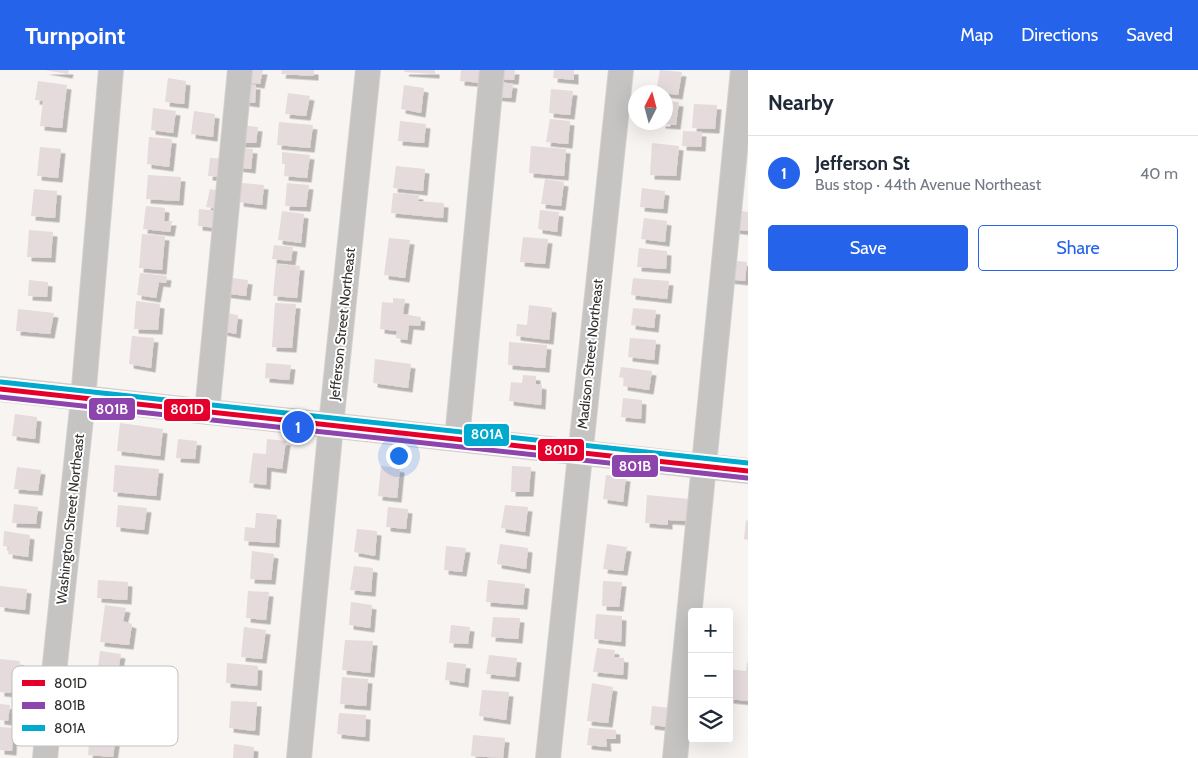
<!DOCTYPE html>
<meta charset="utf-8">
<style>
body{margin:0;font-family:Cabin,sans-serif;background:#f6f6f7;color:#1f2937}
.controls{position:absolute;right:15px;bottom:15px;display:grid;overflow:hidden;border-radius:5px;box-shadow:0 5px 20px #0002}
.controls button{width:45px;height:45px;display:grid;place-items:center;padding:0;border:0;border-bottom:1px solid #e0e1e3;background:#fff;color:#1f2937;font:25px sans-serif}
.compass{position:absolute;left:628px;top:15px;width:45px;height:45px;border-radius:50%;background:#fff;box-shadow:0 5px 20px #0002;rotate:6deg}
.you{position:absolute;left:398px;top:385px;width:18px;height:18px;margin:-12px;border:4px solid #fff;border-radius:50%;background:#1a73e8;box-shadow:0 0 0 8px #1a73e833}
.badge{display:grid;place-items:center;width:32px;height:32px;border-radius:50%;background:#2563eb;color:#fff;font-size:16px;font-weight:700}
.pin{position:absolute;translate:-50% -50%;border:2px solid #fff;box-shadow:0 1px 5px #0006}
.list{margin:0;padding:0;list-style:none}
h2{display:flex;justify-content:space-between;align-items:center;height:65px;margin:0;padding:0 20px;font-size:21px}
h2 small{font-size:16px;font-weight:400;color:#747a83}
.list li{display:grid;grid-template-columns:32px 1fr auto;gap:15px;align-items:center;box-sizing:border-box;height:75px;padding:0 20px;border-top:1px solid #e0e1e3}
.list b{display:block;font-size:19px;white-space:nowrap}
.list p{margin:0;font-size:16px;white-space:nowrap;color:#747a83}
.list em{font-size:16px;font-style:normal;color:#747a83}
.actions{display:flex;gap:10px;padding:15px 20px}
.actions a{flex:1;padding:11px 0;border:1px solid #2563eb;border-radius:5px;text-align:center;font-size:18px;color:#2563eb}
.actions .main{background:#2563eb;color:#fff}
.icon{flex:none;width:28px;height:28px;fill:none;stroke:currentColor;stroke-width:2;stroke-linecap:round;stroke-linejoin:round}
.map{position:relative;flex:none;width:748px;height:688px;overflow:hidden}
header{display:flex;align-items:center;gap:30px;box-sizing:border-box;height:70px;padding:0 25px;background:#2563eb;color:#fff}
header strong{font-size:24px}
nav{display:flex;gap:28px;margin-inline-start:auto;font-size:18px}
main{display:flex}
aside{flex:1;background:#fff}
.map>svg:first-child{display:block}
.building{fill:#e5dadc;filter:url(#shadow)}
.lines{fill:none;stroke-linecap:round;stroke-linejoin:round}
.minor-casing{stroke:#d4d1cf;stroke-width:26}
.minor{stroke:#c5c4c3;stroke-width:24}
.bus-1-casing{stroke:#fff;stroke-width:9}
.bus-2-casing{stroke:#fff;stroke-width:9}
.bus-3-casing{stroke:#fff;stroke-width:9}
.bus-1{stroke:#e4002b;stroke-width:5}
.bus-2{stroke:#8e44ad;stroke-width:5}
.bus-3{stroke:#00a9ce;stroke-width:5}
.labels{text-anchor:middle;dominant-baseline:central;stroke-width:4;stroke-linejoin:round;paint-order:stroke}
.street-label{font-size:14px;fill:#322f2d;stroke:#fff}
.key{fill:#fff;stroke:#c2c1c0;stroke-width:1}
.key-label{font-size:14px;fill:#322f2d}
.line-badge{stroke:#fff;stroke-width:2}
.badge-label{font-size:14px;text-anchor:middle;font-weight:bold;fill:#fff}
</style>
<header>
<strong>Turnpoint</strong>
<nav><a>Map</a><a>Directions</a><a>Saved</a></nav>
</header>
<main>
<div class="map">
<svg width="748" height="688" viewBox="0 0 748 688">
<defs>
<filter id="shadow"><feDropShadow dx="4.5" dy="4.5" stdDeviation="0" flood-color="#0004"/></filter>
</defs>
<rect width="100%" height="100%" fill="#f8f4f2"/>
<path class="building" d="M44,0H69L68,4Z
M244,0H263L260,14L243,12Z
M282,0H314V6L281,4Z
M405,0H435V4L404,2Z
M461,0H483L482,13L460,11Z
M496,0H515L514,10L495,9Z
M554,0H574V10L553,8Z
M660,0L682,2L678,25L656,22Z
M168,8L186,11L184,34L165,32Z
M38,11L67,15L62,58L40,56L43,31L35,30Z
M495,11L513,14L511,28L493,26Z
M242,14L256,15L255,33L241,31Z
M404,15L424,18L421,43L401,39Z
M551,19L573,21L570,45L549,43Z
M288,23L310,26L306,46L285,44Z
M666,31L679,32L676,55L661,54V52H666Z
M694,34L717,35L715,59L692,58Z
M153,38L176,41L173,63L151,60Z
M194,41L215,44L213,67L191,64Z
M550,49L570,51L568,74L546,72Z
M400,51L426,54L424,73L398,71Z
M279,52L313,55L310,78L277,75Z
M239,55L258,57L256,73H239Z
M683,61L702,62L701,77L682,76Z
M149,67L172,69L169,97L147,94Z
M652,73L679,76L676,106L650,105Z
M531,76L566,79L564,106L529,103Z
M40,77L61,79L58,108L37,106Z
M237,78L253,79L251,99L235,97Z
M282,82L310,85L307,108L284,106L285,94H282Z
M210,88L224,89L223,107L208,106Z
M396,96L425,99L423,121L393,118Z
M148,105L181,107L179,131L146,129Z
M545,109L564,112L561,136L541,134Z
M242,113L264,115L262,135L239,132Z
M287,113L309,115L306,137L285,136Z
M642,118L665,121L663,139L640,137Z
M34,119L57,121L55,148L31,146Z
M210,119L222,121L219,139L206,137Z
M393,123L419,125L418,131L444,133L443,148L391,143Z
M146,136L165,138L164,151H172L170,162L143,159Z
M199,139L219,141L217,158L198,156Z
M540,140L559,142L557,162L538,159Z
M734,140L748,142V161L732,159Z
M282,141L304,144L301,173L278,170Z
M644,148L667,151L665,172L641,169Z
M29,160L53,162L51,188L27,187Z
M142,164L165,166L162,200L139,198Z
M523,167L548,169L545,194L520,192Z
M389,168L410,170L405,208L384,205Z
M274,175L293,177L291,191L272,189Z
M639,178L667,181L666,199L637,197Z
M729,190L747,192L745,211L726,209Z
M276,194L300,196L297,228L273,226Z
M140,203L167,206L166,213L159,212L156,228L137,225Z
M224,207L248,210L246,226L222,223Z
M633,208L669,211L667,229L631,225Z
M29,210L48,212L47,227L28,226Z
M393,228L405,229L403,244L421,247L420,256L409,255L407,270L396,268L397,261L380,259L382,232L393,233Z
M136,231L160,234L158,260L134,259Z
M275,233L296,234L292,278L272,277Z
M529,235L552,238L549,270L516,266L517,254L527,255Z
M633,238L656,240L654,258L631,255Z
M18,239L54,243L50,264L16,261Z
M225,243L238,245L236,264L222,261Z
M132,266L154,268L151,298L129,294Z
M630,268L656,270L654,290L628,287Z
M509,272L547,275L545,298L508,295Z
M375,289L411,294L408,318L373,313Z
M266,293L291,295L289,310L265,308Z
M621,297L652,301L649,320L623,316L624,308L619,307Z
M523,305L536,306V314L542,315L541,335L509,331L511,312L522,313Z
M623,328L642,330L641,349L621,347Z
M15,344L37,347L35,369L12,366Z
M120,353L163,359L160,386L117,381Z
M178,369L197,371L195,389L176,388Z
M267,369L286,371L282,399L267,397L266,415L249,413L253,383L266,384Z
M115,395L159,399L156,426L113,422Z
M381,396L400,398L397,428L378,426Z
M512,396L531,397L529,422H511Z
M17,397L41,400L38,421L14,419Z
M606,405L626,407L623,432L603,429Z
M647,425L689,429L687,451L668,450V455L645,453Z
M14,434L38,437L36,454L12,453Z
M118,435L147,438L144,460L116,457Z
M505,435L528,437L525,462L501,458Z
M388,437L408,439L406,459L386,457Z
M256,443L277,445L275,473L244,471L245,457L255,458Z
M746,450L748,451V470L744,469Z
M357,459L377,461L375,486L354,482Z
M4,461L30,465L28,487L8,484L9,477L3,476Z
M500,474L528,478L526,499L497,494Z
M607,474L627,477L623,501L603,499Z
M446,476L466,478L462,502L444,500Z
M252,481L274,484L271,510L250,509Z
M354,496L373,498L371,522L350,520Z
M98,510L128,512L127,530L97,528Z
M488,510L525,514L523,535L486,532Z
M603,511L622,512L619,537L602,536Z
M0,516L27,519L25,540L0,537Z
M248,521L269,522L266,550L246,548Z
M351,532L372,535L370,558L349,555Z
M105,535L126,538L123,551L132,554L129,575L100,572Z
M596,544L622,546L621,572L594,569Z
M493,547L520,548L518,569L491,567Z
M451,555L470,557L468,574L449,573Z
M244,557L266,560L262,589L241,587Z
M345,570L373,571L370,603L342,600Z
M597,578L615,580L614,587L624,588L623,605L593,602Z
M100,581L121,584L117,607L97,604Z
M489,585L517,588L515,607L486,604Z
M0,589L20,591L18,607H12L11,623L0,622Z
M447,592L466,594L464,613L445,610Z
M747,592L748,593V631L729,629V599L746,601Z
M227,593L258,596L257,616L226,613Z
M342,607L368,609L366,636L340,634Z
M592,613L613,617L608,653L587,651Z
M482,620L509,622L506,650L479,646Z
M231,631L257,632L255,661L229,658Z
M0,634L10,635L8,651L0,650Z
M652,636L671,638L669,657L650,655Z
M339,643L366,645L365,667L337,664Z
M0,657L13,658L12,681L0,680Z
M589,658L616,660V669H606L607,677L587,675Z
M90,663L116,666L113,687L88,685Z
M473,665L505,668L503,688L471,686Z
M234,674L254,677L253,688H233Z"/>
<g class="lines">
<g class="minor-casing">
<path id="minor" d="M0,319L748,401
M207,342L240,0
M457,369L492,0
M45,688L83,329L111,0
M299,688L331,355L368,0
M548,688L621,0
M675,688L743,0"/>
</g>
<use href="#minor" class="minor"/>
<g class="bus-1-casing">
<path id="bus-1" d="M0,319L748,401"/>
</g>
<g class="bus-2-casing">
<path id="bus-2" d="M0,327L747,408"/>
</g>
<g class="bus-3-casing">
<path id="bus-3" d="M1,312L748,393"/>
</g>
<use href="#bus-1" class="bus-1"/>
<use href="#bus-2" class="bus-2"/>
<use href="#bus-3" class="bus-3"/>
</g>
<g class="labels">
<g class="street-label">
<text transform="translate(342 254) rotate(-84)">Jefferson Street Northeast</text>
<text transform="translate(590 284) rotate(-84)">Madison Street Northeast</text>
<text transform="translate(70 449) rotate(-84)">Washington Street Northeast</text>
</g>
</g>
<rect x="12" y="596" width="166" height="80" rx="8" class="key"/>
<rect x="22" y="610" width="23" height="6" fill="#e4002b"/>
<rect x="22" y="632" width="23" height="7" fill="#8e44ad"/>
<rect x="22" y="655" width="23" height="6" fill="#00a9ce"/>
<g class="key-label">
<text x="54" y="618">801D</text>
<text x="54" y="640">801B</text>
<text x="54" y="663">801A</text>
</g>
<g class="line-badge">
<rect x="88" y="327" width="48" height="24" rx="5" fill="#8e44ad"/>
<rect x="163" y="328" width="48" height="24" rx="5" fill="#e4002b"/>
<rect x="463" y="353" width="47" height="24" rx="5" fill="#00a9ce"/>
<rect x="537" y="368" width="48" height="24" rx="5" fill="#e4002b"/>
<rect x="611" y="384" width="48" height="24" rx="5" fill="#8e44ad"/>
</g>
<g class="badge-label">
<text x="112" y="344">801B</text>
<text x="187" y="344">801D</text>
<text x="487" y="369">801A</text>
<text x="561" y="385">801D</text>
<text x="635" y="401">801B</text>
</g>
</svg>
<div class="controls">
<button>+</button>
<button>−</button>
<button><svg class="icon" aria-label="layers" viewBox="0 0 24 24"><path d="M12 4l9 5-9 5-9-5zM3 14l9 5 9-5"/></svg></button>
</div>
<svg class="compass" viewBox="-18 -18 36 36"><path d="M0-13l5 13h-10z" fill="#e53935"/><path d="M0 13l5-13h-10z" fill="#747a83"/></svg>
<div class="you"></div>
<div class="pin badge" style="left:298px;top:357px">1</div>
</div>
<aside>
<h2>Nearby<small></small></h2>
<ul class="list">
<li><span class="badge">1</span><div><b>Jefferson St</b><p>Bus stop · 44th Avenue Northeast</p></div><em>40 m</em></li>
</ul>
<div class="actions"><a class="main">Save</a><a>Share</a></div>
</aside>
</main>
